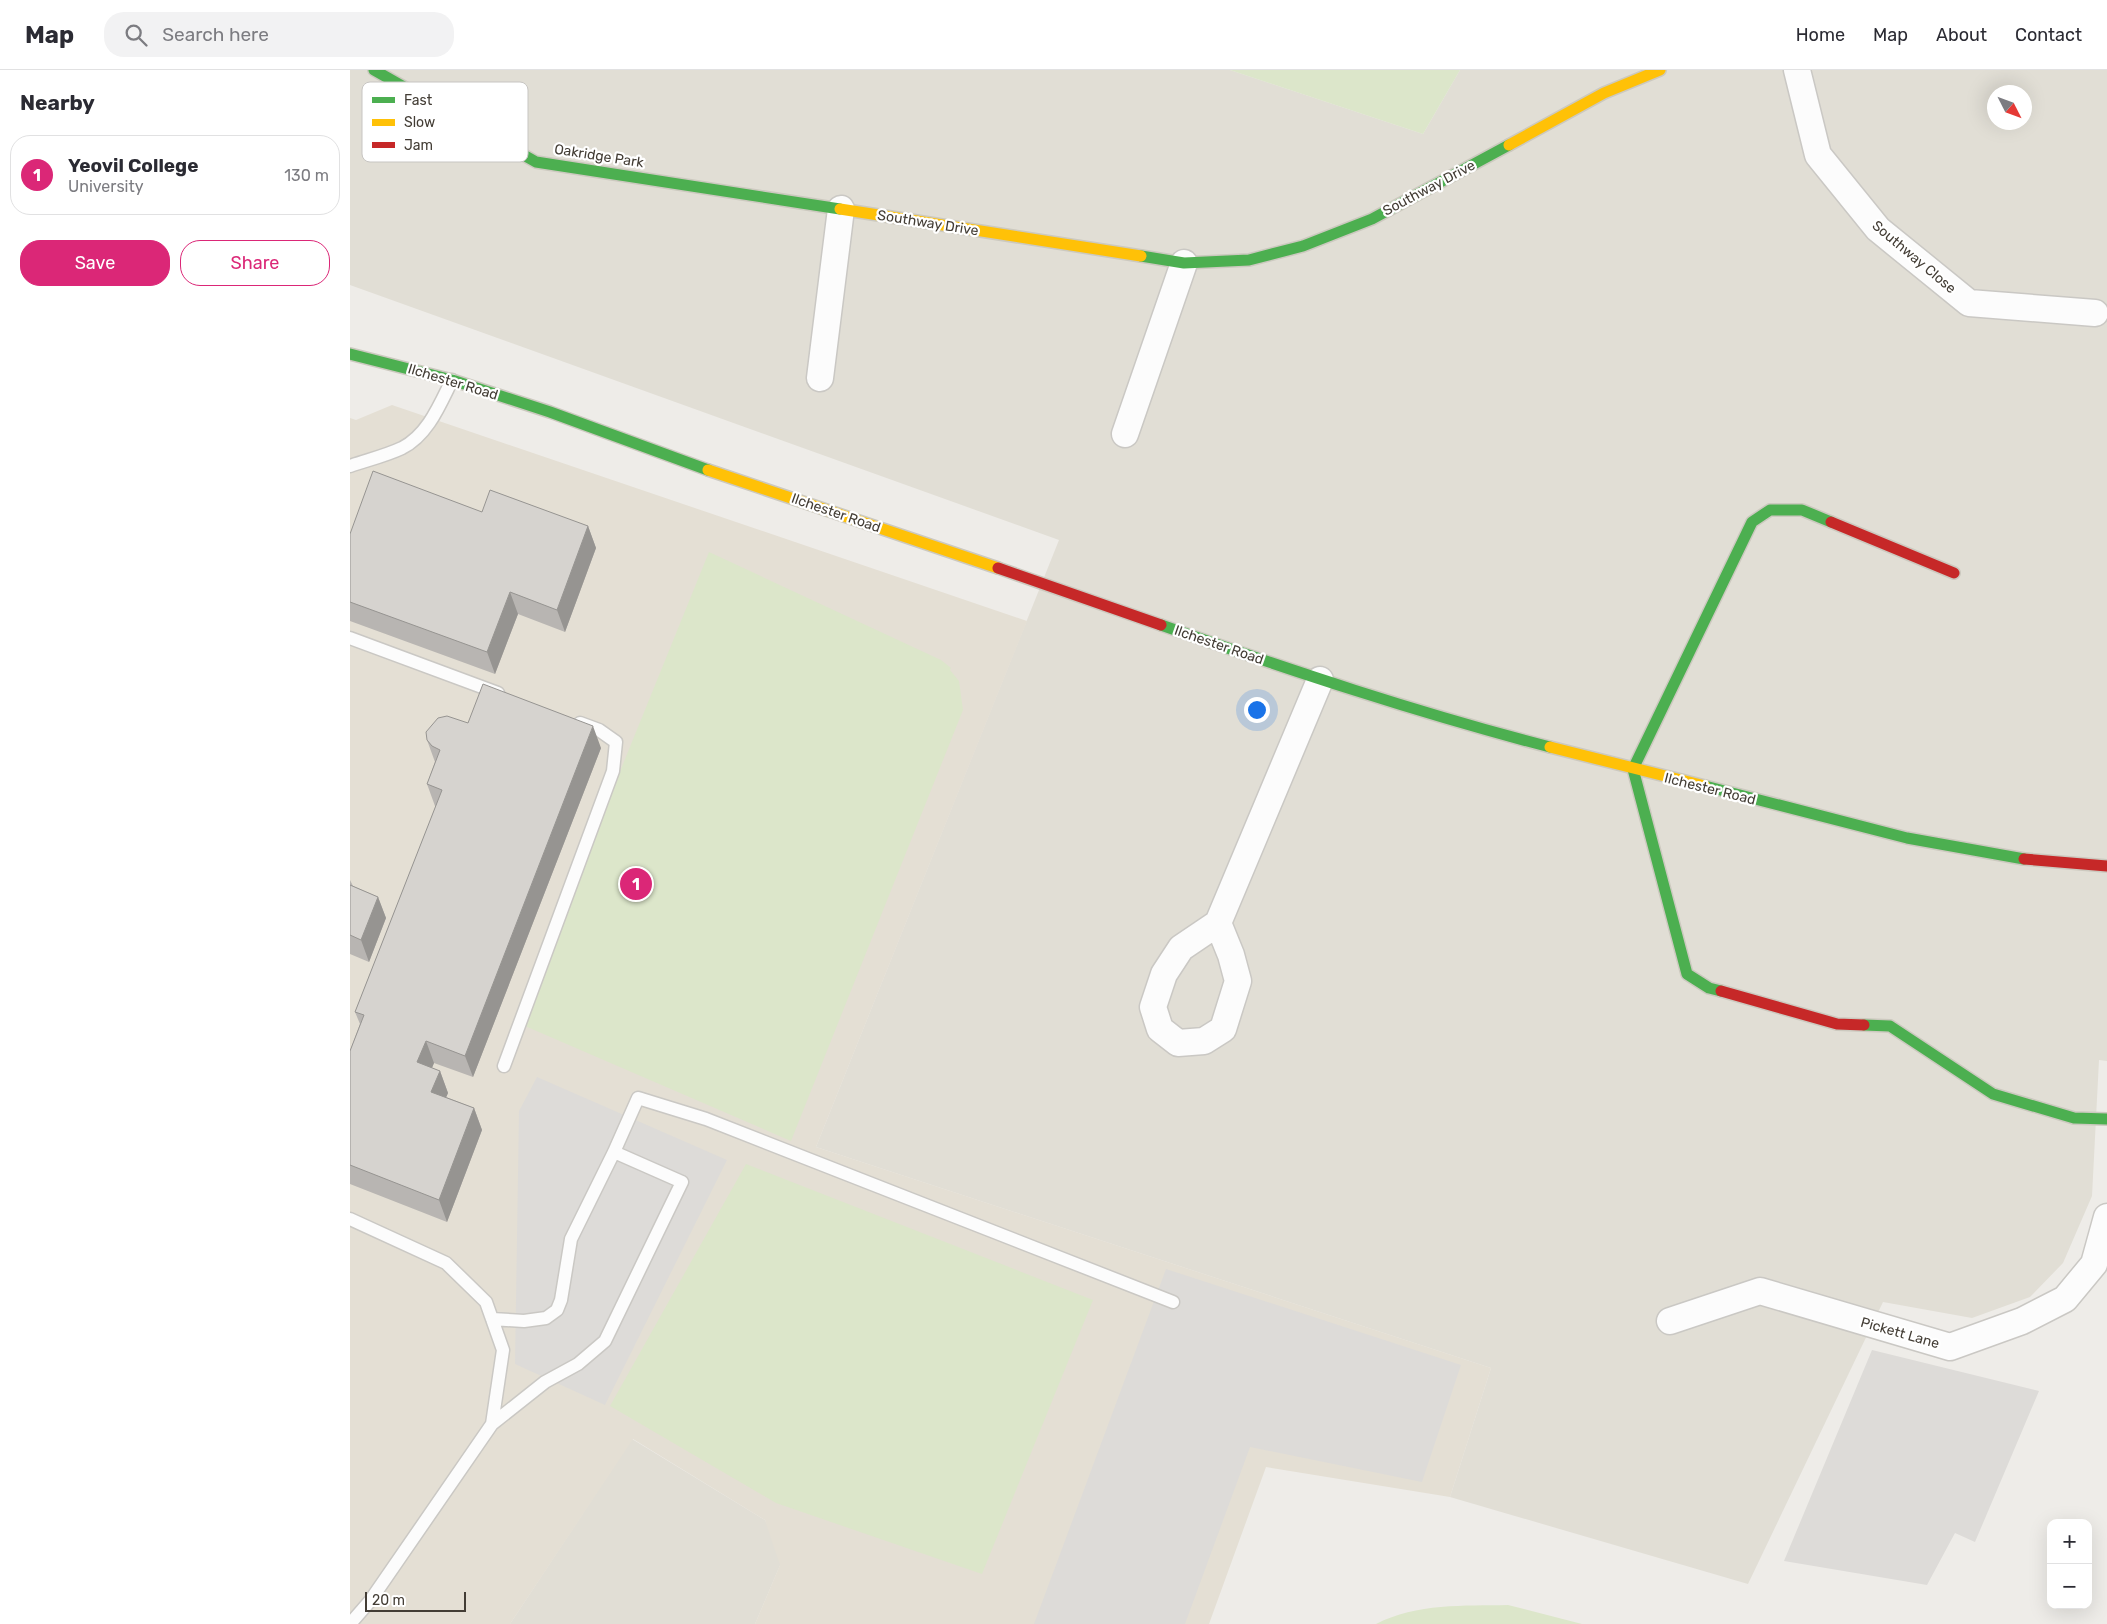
<!DOCTYPE html>
<meta charset="utf-8">
<style>
body{margin:0;font-family:Rubik,sans-serif;background:#f2f2f3;color:#2b2b33}
.controls{position:absolute;right:15px;bottom:15px;display:grid;overflow:hidden;border-radius:10px;box-shadow:0 5px 20px #0002}
.controls button{width:45px;height:45px;display:grid;place-items:center;padding:0;border:0;border-bottom:1px solid #e1e1e2;background:#fff;color:#2b2b33;font:25px sans-serif}
.compass{position:absolute;left:1637px;top:15px;width:45px;height:45px;border-radius:50%;background:#fff;box-shadow:0 5px 20px #0002;rotate:132deg}
.scale{position:absolute;left:15px;bottom:12px;width:101px;box-sizing:border-box;padding-left:5px;border:2px solid #433d35;border-top:0;font-size:14px;line-height:18px;white-space:nowrap;color:#433d35;-webkit-text-stroke:4px #fff;paint-order:stroke}
.you{position:absolute;left:906px;top:639px;width:18px;height:18px;margin:-12px;border:4px solid #fff;border-radius:50%;background:#1a73e8;box-shadow:0 0 0 8px #1a73e833}
.badge{display:grid;place-items:center;width:32px;height:32px;border-radius:50%;background:#db2777;color:#fff;font-size:16px;font-weight:700}
.pin{position:absolute;translate:-50% -50%;border:2px solid #fff;box-shadow:0 1px 5px #0006}
.list{margin:0;padding:0;list-style:none}
h2{display:flex;justify-content:space-between;align-items:center;height:65px;margin:0;padding:0 20px;font-size:21px}
h2 small{font-size:16px;font-weight:400;color:#7c7c81}
.list li{display:grid;grid-template-columns:32px 1fr auto;gap:15px;align-items:center;box-sizing:border-box;height:80px;margin:0 10px 10px;padding:0 10px;border:1px solid #e1e1e2;border-radius:20px}
.list b{display:block;font-size:19px;white-space:nowrap}
.list p{margin:0;font-size:16px;white-space:nowrap;color:#7c7c81}
.list em{font-size:16px;font-style:normal;color:#7c7c81}
.actions{display:flex;gap:10px;padding:15px 20px}
.actions a{flex:1;padding:11px 0;border:1px solid #db2777;border-radius:20px;text-align:center;font-size:18px;color:#db2777}
.actions .main{background:#db2777;color:#fff}
.icon{flex:none;width:28px;height:28px;fill:none;stroke:currentColor;stroke-width:2;stroke-linecap:round;stroke-linejoin:round}
.map{position:relative;flex:none;width:1757px;height:1554px;overflow:hidden}
header{display:flex;align-items:center;gap:30px;box-sizing:border-box;height:70px;padding:0 25px;background:#fff;border-bottom:1px solid #e1e1e2}
header strong{font-size:24px}
nav{display:flex;gap:28px;margin-inline-start:auto;font-size:18px}
.search{width:350px;height:45px;background:#f2f2f3;display:flex;align-items:center;gap:12px;box-sizing:border-box;padding:0 18px;border-radius:20px;color:#7c7c81;font-size:19px}
main{display:flex}
aside{flex:1;background:#fff}
.map>svg:first-child{display:block}
.residential{fill:#e1ded5;fill-rule:evenodd}
.education{fill:#e4dfd4}
.green{fill:#dce6ca}
.parking{fill:#dddbd8}
.lines{fill:none;stroke-linecap:round;stroke-linejoin:round}
.lane-casing{stroke:#cac8c4;stroke-width:15}
.street-casing{stroke:#cac8c4;stroke-width:29}
.fast-casing{stroke:#ccc9bf;stroke-width:14}
.slow-casing{stroke:#ccc9bf;stroke-width:14}
.jam-casing{stroke:#ccc9bf;stroke-width:14}
.lane{stroke:#fcfcfc;stroke-width:12}
.street{stroke:#fcfcfc;stroke-width:26}
.fast{stroke:#4caf50;stroke-width:11}
.slow{stroke:#ffc107;stroke-width:11}
.jam{stroke:#c62828;stroke-width:11}
.wall{fill:#b8b5b2}
.shaded-wall{fill:#969491}
.building{fill:#d6d3cf;stroke:#969491}
.labels{text-anchor:middle;dominant-baseline:central;stroke-width:4.5;stroke-linejoin:round;paint-order:stroke}
.street-label{font-size:14px;fill:#433d35;stroke:#fff}
.key{fill:#fff;stroke:#c7c5c2;stroke-width:1}
.key-label{font-size:14px;fill:#433d35}
</style>
<header>
<strong>Map</strong>
<div class="search"><svg class="icon" aria-label="search" viewBox="0 0 24 24"><circle cx="10" cy="10" r="6"/><path d="M15 15l6 6"/></svg>Search here</div>
<nav><a>Home</a><a>Map</a><a>About</a><a>Contact</a></nav>
</header>
<main>
<aside>
<h2>Nearby<small></small></h2>
<ul class="list">
<li><span class="badge">1</span><div><b>Yeovil College</b><p>University</p></div><em>130 m</em></li>
</ul>
<div class="actions"><a class="main">Save</a><a>Share</a></div>
</aside>
<div class="map">
<svg width="1757" height="1554" viewBox="0 0 1757 1554">
<rect width="100%" height="100%" fill="#eeece8"/>
<path class="residential" d="M0,0H880L1073,64L1110,0H1757V991L1749,990L1742,1126L1713,1193L1680,1227L1622,1248L1533,1232L1398,1514L1100,1427L1141,1298L466,1077L709,470L0,215ZM1644,22H1674V52H1644Z
M282,1369L415,1450L434,1486L405,1554H160Z"/>
<path class="education" d="M42,335L677,551L466,1077L1141,1298L1100,1427L916,1397L859,1554H405L430,1495L415,1450L283,1369L160,1554H0V348L6,350Z"/>
<path class="green" d="M880,0H1110L1073,64Z
M359,482L591,590L601,598L600,600L609,611L613,640L441,1071L168,953Z
M396,1094L743,1230L632,1504L426,1433L260,1336Z
M1158,1535L1232,1554H1026C1067,1533 1114,1536 1158,1535Z"/>
<path class="parking" d="M187,1007L377,1090L255,1335L165,1294L169,1041Z
M816,1199L1111,1295L1072,1412L900,1377L835,1554H684Z
M1522,1280L1689,1321L1625,1472L1605,1463L1577,1515L1434,1491Z"/>
<g class="lines">
<g class="lane-casing">
<path id="lane" d="M0,396C17,390 35,386 52,378C78,365 90,334 102,310
M0,568L148,623
M154,996L263,701L266,672L249,660L230,653
M0,1149L96,1193L136,1232L153,1280L142,1354L20,1531L0,1554
M142,1249L174,1251L196,1248L207,1240L211,1230L221,1169L264,1082L288,1028L356,1049L823,1232
M142,1354L195,1312L228,1294L255,1271L332,1112L264,1082"/>
</g>
<g class="street-casing">
<path id="street" d="M1447,0L1468,85L1528,159L1619,233L1745,243
M470,308L491,139
M775,364L834,193
M868,853L881,885L888,911L873,959L854,971L828,973L810,959L803,937L814,904L831,878L868,853L970,610
M1320,1251L1410,1221L1600,1277L1672,1251L1715,1229L1744,1194L1757,1147"/>
</g>
<g class="fast-casing">
<path id="fast" d="M24,0L186,92L490,139
M791,186L834,193L899,190L953,176L1022,149L1159,75
M0,284L102,310L200,342L358,400
M811,555C940,600 1068,643 1200,677
M1355,716L1557,768L1674,789
M1371,921L1359,918L1337,904L1283,699L1402,452L1420,440H1452L1481,452
M1514,955L1540,956L1643,1024L1724,1048L1757,1049"/>
</g>
<g class="slow-casing">
<path id="slow" d="M1159,75L1254,23L1310,0
M490,139L791,186
M358,400L648,498
M1200,677L1355,716"/>
</g>
<g class="jam-casing">
<path id="jam" d="M1481,452L1604,503
M648,498L811,555
M1674,789L1757,796
M1371,921L1487,954L1514,955"/>
</g>
<use href="#lane" class="lane"/>
<use href="#street" class="street"/>
<use href="#fast" class="fast"/>
<use href="#slow" class="slow"/>
<use href="#jam" class="jam"/>
</g>
<path class="wall" d="M132,442L238,456L246,478L215,562L168,544L145,604L0,551V464Z
M118,653L251,678L123,1007L84,993L82,998L90,1001L98,1023L96,1027L124,1038L132,1060L97,1152L0,1114V981L10,954L5,942L86,736H85L77,714L85,692L77,670Z
M0,810L3,816L28,827L36,848L19,892L0,884Z"/>
<path class="shaded-wall" d="M238,456L246,478L215,562L207,540Z
M160,522L168,544L145,604L137,582Z
M243,656L251,678L123,1007L115,986Z
M28,827L36,848L19,892L11,870Z
M76,971L84,993L75,1014L67,992Z
M90,1001L98,1023L89,1044L81,1022Z
M124,1038L132,1060L97,1152L89,1130Z"/>
<path class="building" d="M23,401L132,442L140,420L238,456L207,540L160,522L137,582L0,532V464Z
M133,614L243,656L115,986L76,971L67,992L90,1001L81,1022L124,1038L89,1130L0,1095V981L14,945L5,942L92,720L77,714L90,680L82,676L77,670L76,662L88,648L97,646L118,653Z
M0,815L28,827L11,870L0,865Z"/>
<g class="labels">
<g class="street-label">
<text transform="translate(249 86) rotate(9)">Oakridge Park</text>
<text transform="translate(1079 118) rotate(-28)">Southway Drive</text>
<text transform="translate(578 153) rotate(9)">Southway Drive</text>
<text transform="translate(1564 187) rotate(40)">Southway Close</text>
<text transform="translate(103 312) rotate(17)">Ilchester Road</text>
<text transform="translate(486 443) rotate(19)">Ilchester Road</text>
<text transform="translate(869 575) rotate(19)">Ilchester Road</text>
<text transform="translate(1360 719) rotate(14)">Ilchester Road</text>
<text transform="translate(1550 1263) rotate(16)">Pickett Lane</text>
</g>
</g>
<rect x="12" y="12" width="166" height="80" rx="8" class="key"/>
<rect x="22" y="27" width="23" height="6" fill="#4caf50"/>
<rect x="22" y="49" width="23" height="7" fill="#ffc107"/>
<rect x="22" y="72" width="23" height="6" fill="#c62828"/>
<g class="key-label">
<text x="54" y="35">Fast</text>
<text x="54" y="57">Slow</text>
<text x="54" y="80">Jam</text>
</g>
</svg>
<div class="controls">
<button>+</button>
<button>−</button>
</div>
<svg class="compass" viewBox="-18 -18 36 36"><path d="M0-13l5 13h-10z" fill="#e53935"/><path d="M0 13l5-13h-10z" fill="#7c7c81"/></svg>
<div class="scale">20 m</div>
<div class="you"></div>
<div class="pin badge" style="left:286px;top:814px">1</div>
</div>
</main>
